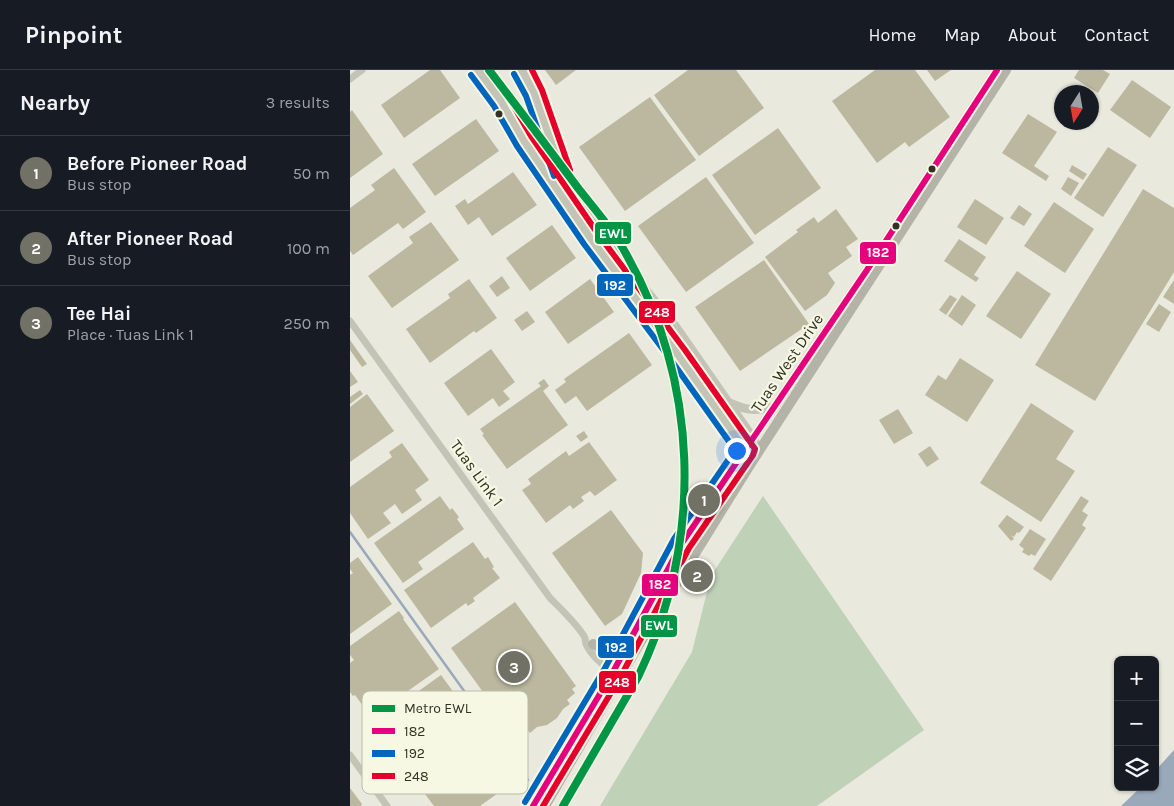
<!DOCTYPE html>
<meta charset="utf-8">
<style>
body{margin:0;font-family:Karla,sans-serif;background:#20242c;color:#f1f3f6}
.controls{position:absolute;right:15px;bottom:15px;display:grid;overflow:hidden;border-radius:8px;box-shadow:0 1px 4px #0004}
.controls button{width:45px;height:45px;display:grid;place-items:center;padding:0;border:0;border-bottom:1px solid #363941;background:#171b24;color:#f1f3f6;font:25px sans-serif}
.compass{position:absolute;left:704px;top:15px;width:45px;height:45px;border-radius:50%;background:#171b24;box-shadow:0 1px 4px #0004;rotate:191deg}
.you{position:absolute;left:386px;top:380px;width:18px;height:18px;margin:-12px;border:4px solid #fff;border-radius:50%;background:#1a73e8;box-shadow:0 0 0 8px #1a73e833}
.badge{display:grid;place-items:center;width:32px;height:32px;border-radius:50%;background:#727165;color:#fff;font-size:16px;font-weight:700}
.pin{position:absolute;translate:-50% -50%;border:2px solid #fff;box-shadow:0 1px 5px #0006}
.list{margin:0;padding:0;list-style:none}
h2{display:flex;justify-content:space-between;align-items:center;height:65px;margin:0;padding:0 20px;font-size:21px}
h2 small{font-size:16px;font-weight:400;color:#9ea1a6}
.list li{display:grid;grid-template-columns:32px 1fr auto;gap:15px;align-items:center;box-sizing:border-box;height:75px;padding:0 20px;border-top:1px solid #363941}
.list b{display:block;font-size:19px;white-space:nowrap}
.list p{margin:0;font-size:16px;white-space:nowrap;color:#9ea1a6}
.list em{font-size:16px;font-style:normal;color:#9ea1a6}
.icon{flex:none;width:28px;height:28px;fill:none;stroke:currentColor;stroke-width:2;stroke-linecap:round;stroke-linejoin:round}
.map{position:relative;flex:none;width:824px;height:736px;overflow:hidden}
header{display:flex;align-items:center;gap:30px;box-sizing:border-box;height:70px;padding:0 25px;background:#171b24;border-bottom:1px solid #363941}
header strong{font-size:24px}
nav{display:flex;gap:28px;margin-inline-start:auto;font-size:18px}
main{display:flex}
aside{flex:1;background:#171b24}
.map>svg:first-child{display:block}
.green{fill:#bfd1b7}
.water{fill:#9aa9ba}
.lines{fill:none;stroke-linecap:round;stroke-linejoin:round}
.stream{stroke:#9aa9ba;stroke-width:2.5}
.building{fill:#bcb89f}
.minor{stroke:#c3c3b6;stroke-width:7}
.tertiary{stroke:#c3c3b6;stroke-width:9}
.secondary{stroke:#b3b3a7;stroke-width:10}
.bus-1-casing{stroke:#f6f8e3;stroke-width:10}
.bus-2-casing{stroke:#f6f8e3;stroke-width:10}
.bus-3-casing{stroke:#f6f8e3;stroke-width:10}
.bus-1{stroke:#e5007d;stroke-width:6}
.bus-2{stroke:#0065bd;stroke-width:6}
.bus-3{stroke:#e4002b;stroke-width:6}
.metro-1-casing{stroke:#f6f8e3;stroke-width:11}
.metro-1{stroke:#009645;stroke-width:8}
.bus-dot{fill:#323125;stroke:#f6f8e3;stroke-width:2}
.labels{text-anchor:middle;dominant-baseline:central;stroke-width:4.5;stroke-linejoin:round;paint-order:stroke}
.street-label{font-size:16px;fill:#323125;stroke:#f6f8e3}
.key{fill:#f6f8e3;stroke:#bbbcaa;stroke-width:1}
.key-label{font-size:14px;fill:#323125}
.line-badge{stroke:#f6f8e3;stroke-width:2}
.badge-label{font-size:14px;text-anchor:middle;font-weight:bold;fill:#fff}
</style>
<header>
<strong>Pinpoint</strong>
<nav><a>Home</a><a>Map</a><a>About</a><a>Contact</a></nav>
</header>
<main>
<aside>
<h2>Nearby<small>3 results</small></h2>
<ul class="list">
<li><span class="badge">1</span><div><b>Before Pioneer Road</b><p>Bus stop</p></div><em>50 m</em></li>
<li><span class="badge">2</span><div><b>After Pioneer Road</b><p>Bus stop</p></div><em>100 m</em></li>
<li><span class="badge">3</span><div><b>Tee Hai</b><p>Place · Tuas Link 1</p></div><em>250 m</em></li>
</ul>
</aside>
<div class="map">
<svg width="824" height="736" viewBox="0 0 824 736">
<rect width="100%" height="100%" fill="#e9e9dd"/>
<path class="green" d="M413,426L574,660L467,736H250L342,582L361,506Z"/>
<path class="water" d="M824,680V736H771L791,717H805V701Z"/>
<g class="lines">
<path class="stream" d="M0,462L178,710"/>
</g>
<path class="building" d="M80,0H90L110,28L54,68L31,35Z
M195,0H226L206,15Z
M338,0H386L414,38L349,86L304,25Z
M525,0H565L600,47L559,77L555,72L527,93L482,31Z
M577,0H601L585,11Z
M729,0H753L760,4L748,23L724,8Z
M782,10L821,37L800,68L760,40Z
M300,27L346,90L275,141L229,77Z
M2,40L33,84L0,108V42Z
M678,44L707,62L684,96L699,106L696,111L652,83Z
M126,49L149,81L85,126L62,94Z
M428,58L471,118L405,165L362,105Z
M758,77L787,95L753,147L724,128Z
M722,95L737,104L733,110L719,101Z
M44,98L76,142L53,159L48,153L3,185L0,181V138L25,120L21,115Z
M163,102L187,135L142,166L129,147L118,155L105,136L115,129L118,134Z
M356,107L404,173L336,222L288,156Z
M718,107L729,113L721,126L711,119Z
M793,119L824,138V202L745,331L685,295Z
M625,129L654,148L636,175L607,157Z
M704,132L744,159L715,203L674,176Z
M669,135L682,144L674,156L660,148Z
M486,139L508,169L496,177L502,186L478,203L485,213L477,225L455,241L415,187L448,162L446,160L464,147L468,153Z
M81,152L109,190L42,238L18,206L63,173L59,167Z
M202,155L226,188L180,221L156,188Z
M609,169L636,187L624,205L629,208L626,212L594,191Z
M414,190L459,254L390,301L345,237Z
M667,201L701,224L671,269L636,246Z
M152,206L160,218L147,227L139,216Z
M119,209L147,248L126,263L124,261L80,293L56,259L100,228L98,224Z
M240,209L264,242L218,274L195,242Z
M824,210V234L813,227Z
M600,225L607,229L596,245L589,240Z
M612,225L626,235L612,256L598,246Z
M809,234L821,242L809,262L796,254Z
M177,241L185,252L172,261L164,250Z
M279,263L302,295L237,341L226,326L215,334L205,320L216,312L214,309Z
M0,270L17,294L12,297L0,280Z
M141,279L165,312L153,321L160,329L149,337L143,328L118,346L94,313Z
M610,288L644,310L617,352L575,325L588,305L596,310Z
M0,301L8,312L0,317Z
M194,309L199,316L193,321L218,355L157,399L132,365L134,364L130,359L191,316L188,313Z
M10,320L13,324L0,334V327Z
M17,324L44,361L0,392V337Z
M681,333L724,361L706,389L725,401L691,452L630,413Z
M548,339L563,363L544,374L529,350Z
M234,361L238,367L231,372L226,366Z
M239,372L267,410L245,426L240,421L231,427L234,431L223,439L220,435L196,453L172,420L181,414L178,409L216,381L219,386Z
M52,373L79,410L65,420L72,430L52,444L45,434L33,443L41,453L18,469L0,443V417L42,387L39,382Z
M580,376L589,389L577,397L568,384Z
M90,426L100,440L102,438L109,447L107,449L114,459L68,492L73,499L53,513L24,473Z
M731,426L739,431L732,441L738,445L732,455L736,458L701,511L683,499Z
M261,440L293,483L291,503L272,544L255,556L202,483Z
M657,445L674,457L669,463L667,462L664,467L661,465L664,469L661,471L648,456Z
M680,459L696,469L685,486L681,484L679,486L672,482L674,479L669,475Z
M123,472L135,489L138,487L144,497L142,498L150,508L123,528L125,531L118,536L116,533L81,558L54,520Z
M8,487L42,534L0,564V505L3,503L0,499V493Z
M165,532L226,616L222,619L225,623L217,630L220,634L213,639L207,648L197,655L187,657L180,663L176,658L169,663L166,659L162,662L101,578Z
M49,541L54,548L53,549L89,599L21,647L5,625L3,626L0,622V593L4,590L0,585V576Z
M91,605L128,656L72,696L53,669L59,665L57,662L68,654L70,657L75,654L72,651L74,649L59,628Z
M141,667L165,701L153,709L158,716L130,736H84L72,720L99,701L97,698Z
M0,718L12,734L11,736H0Z"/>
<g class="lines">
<path class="minor" d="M0,9L12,0
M0,251L200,528C212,540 225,552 234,566C237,572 234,567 236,574C242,587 255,597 267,604
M246,577L261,592L270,598
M0,685L37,736"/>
<path class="tertiary" d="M128,0L151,31L174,71L241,169L328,285L403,390
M172,0L184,23L205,85L220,121L251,165L326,257L403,368L409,380
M380,333C397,341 408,341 426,336"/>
<path class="secondary" d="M243,574L262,581L275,578
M183,736L263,602L332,473L517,200L647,0
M195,736L294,566L398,398L656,0"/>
<g class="bus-1-casing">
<path id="bus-1" d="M183,736L263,602L332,473L517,200L647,0"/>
</g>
<g class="bus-2-casing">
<path id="bus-2" d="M164,4L176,26L204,106
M121,5L144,36L167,76L234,174L321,290L385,380L324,469L255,598L175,732"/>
</g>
<g class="bus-3-casing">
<path id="bus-3" d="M139,0L158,26L181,66L248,164L335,280L405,379L403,385L339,478L271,606L193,736
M182,0L192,20L220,100"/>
</g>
<use href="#bus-1" class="bus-1"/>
<use href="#bus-2" class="bus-2"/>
<use href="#bus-3" class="bus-3"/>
<g class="metro-1-casing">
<path id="metro-1" d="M139,0C169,39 198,78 228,118C242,136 259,155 271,175C350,309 355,467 288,607L213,736"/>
</g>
<use href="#metro-1" class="metro-1"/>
</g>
<g class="bus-dot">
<circle cx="149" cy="44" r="4.5"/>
<circle cx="582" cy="99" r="4.5"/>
<circle cx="546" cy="156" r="4.5"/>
</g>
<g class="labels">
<g class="street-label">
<text transform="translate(437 293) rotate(-56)">Tuas West Drive</text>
<text transform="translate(127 403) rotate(54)">Tuas Link 1</text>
</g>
</g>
<rect x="12" y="621" width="166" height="103" rx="8" class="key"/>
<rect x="22" y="635" width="23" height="7" fill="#009645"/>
<rect x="22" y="658" width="23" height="6" fill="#e5007d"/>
<rect x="22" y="680" width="23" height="7" fill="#0065bd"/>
<rect x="22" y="703" width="23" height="6" fill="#e4002b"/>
<g class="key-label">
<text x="54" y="643">Metro EWL</text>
<text x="54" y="666">182</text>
<text x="54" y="688">192</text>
<text x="54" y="711">248</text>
</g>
<g class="line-badge">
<rect x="244" y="151" width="38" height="24" rx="5" fill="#009645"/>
<rect x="509" y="171" width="38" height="24" rx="5" fill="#e5007d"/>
<rect x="246" y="203" width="38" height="24" rx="5" fill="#0065bd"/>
<rect x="288" y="230" width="38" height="24" rx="5" fill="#e4002b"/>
<rect x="291" y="503" width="38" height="24" rx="5" fill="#e5007d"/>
<rect x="290" y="544" width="38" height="24" rx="5" fill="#009645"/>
<rect x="247" y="565" width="38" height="24" rx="5" fill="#0065bd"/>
<rect x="248" y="600" width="39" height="24" rx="5" fill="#e4002b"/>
</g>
<g class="badge-label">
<text x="263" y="168">EWL</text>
<text x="528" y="187">182</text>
<text x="265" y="220">192</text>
<text x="307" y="247">248</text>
<text x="310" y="519">182</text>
<text x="309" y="560">EWL</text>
<text x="266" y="582">192</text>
<text x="267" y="617">248</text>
</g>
</svg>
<div class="controls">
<button>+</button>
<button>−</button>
<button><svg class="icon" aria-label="layers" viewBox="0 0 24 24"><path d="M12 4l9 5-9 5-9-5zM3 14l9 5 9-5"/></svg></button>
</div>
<svg class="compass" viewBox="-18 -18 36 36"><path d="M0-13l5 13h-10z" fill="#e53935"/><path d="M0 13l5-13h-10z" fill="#9ea1a6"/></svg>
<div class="you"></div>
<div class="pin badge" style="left:354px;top:430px">1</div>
<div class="pin badge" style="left:347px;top:506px">2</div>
<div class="pin badge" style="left:164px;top:597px">3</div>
</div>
</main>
